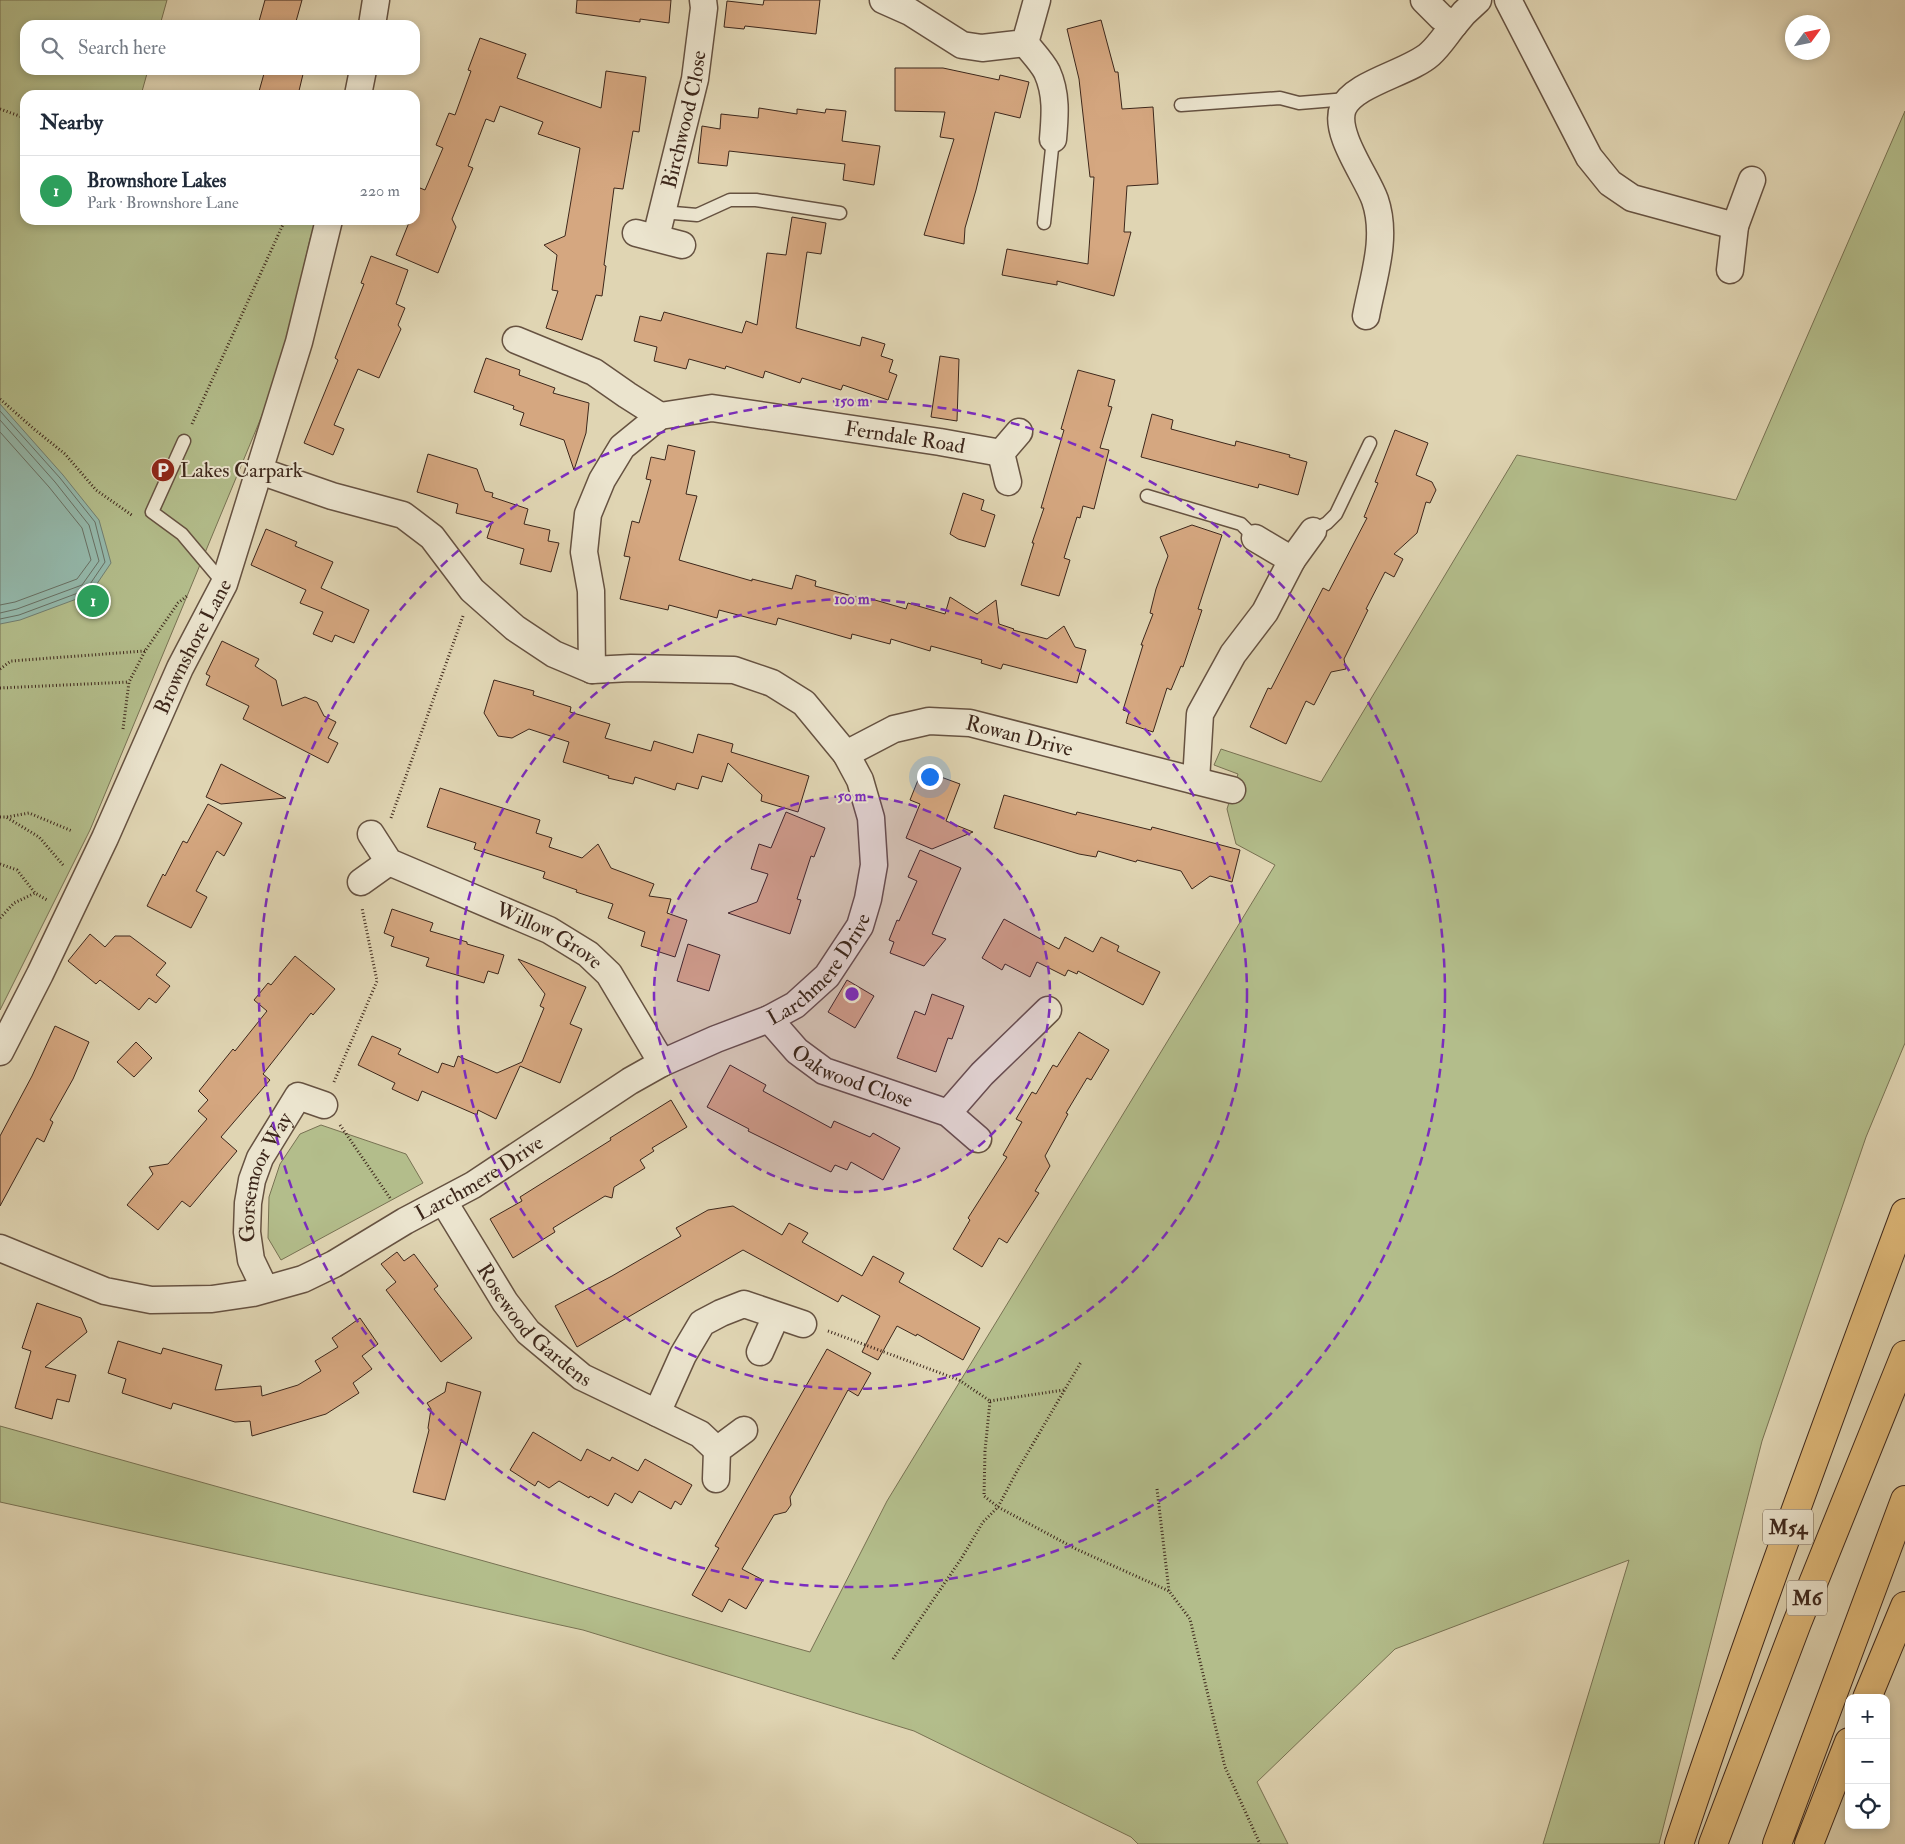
<!DOCTYPE html>
<meta charset="utf-8">
<style>
body{margin:0;font-family:"IM FELL Double Pica",serif;background:#f6f6f7;color:#1f2937}
.controls{position:absolute;right:15px;bottom:15px;display:grid;overflow:hidden;border-radius:10px;box-shadow:0 2px 8px #0003}
.controls button{width:45px;height:45px;display:grid;place-items:center;padding:0;border:0;border-bottom:1px solid #e0e1e3;background:#fff;color:#1f2937;font:25px sans-serif}
.compass{position:absolute;left:1785px;top:15px;width:45px;height:45px;border-radius:50%;background:#fff;box-shadow:0 2px 8px #0003;rotate:57deg}
.you{position:absolute;left:929px;top:776px;width:18px;height:18px;margin:-12px;border:4px solid #fff;border-radius:50%;background:#1a73e8;box-shadow:0 0 0 8px #1a73e833}
.badge{display:grid;place-items:center;width:32px;height:32px;border-radius:50%;background:#d93025;color:#fff;font-size:16px;font-weight:700}
.pin{position:absolute;translate:-50% -50%;border:2px solid #fff;box-shadow:0 1px 5px #0006}
.list{margin:0;padding:0;list-style:none}
h2{display:flex;justify-content:space-between;align-items:center;height:65px;margin:0;padding:0 20px;font-size:21px}
h2 small{font-size:16px;font-weight:400;color:#747a83}
.list li{display:grid;grid-template-columns:32px 1fr auto;gap:15px;align-items:center;box-sizing:border-box;height:70px;padding:0 20px;border-top:1px solid #e0e1e3}
.list b{display:block;font-size:19px;white-space:nowrap}
.list p{margin:0;font-size:16px;white-space:nowrap;color:#747a83}
.list em{font-size:16px;font-style:normal;color:#747a83}
.icon{flex:none;width:28px;height:28px;fill:none;stroke:currentColor;stroke-width:2;stroke-linecap:round;stroke-linejoin:round}
.map{position:relative;flex:none;width:1905px;height:1844px;overflow:hidden}
.search{position:absolute;background:#fff;box-shadow:0 2px 8px #0003;left:20px;top:20px;width:400px;height:55px;display:flex;align-items:center;gap:12px;box-sizing:border-box;padding:0 18px;border-radius:15px;color:#747a83;font-size:19px}
.panel{position:absolute;background:#fff;box-shadow:0 2px 8px #0003;left:20px;top:90px;width:400px;height:135px;border-radius:15px}
.map>svg:first-child{display:block}
.green{fill:#b3bd8b;stroke:#787253}
.water{fill:#94b9ac;stroke:#717f72}
.lines{fill:none;stroke-linecap:round;stroke-linejoin:round}
.shore{stroke:#687064;stroke-width:1}
.building{fill:#d5a780;stroke:#3d271b}
.service-casing{stroke:#665241;stroke-width:15}
.minor-casing{stroke:#665241;stroke-width:29}
.motorway-casing{stroke:#3d271b;stroke-width:30}
.path{stroke:#3d271b;stroke-width:3;stroke-dasharray:1 2.5;stroke-linecap:butt}
.service{stroke:#ebe4ce;stroke-width:12}
.minor{stroke:#ebe4ce;stroke-width:26}
.motorway{stroke:#e0ba7a;stroke-width:28}
.ring{fill:none;stroke:#7b2cbf;stroke-width:2.5;stroke-dasharray:9 6}
.labels{text-anchor:middle;dominant-baseline:central;stroke-width:4;stroke-linejoin:round;paint-order:stroke}
.shield{fill:#ebe4ce;stroke:#716051;stroke-width:1}
.shield-label{font-size:20px;font-weight:bold;fill:#3d271b}
.street-label{font-size:21px;fill:#3d271b;stroke:#ebe4ce}
.poi-label{font-size:21px;fill:#3d271b;stroke:#ebe4ce;text-anchor:start}
.centre{fill:#7b2cbf;stroke:#ebe4ce;stroke-width:2.5}
.ring-label{font-size:15px;text-anchor:middle;font-weight:bold;fill:#7b2cbf;stroke:#ebe4ce;stroke-width:4;stroke-linejoin:round;paint-order:stroke}
</style>
<div class="map">
<svg width="1905" height="1844" viewBox="0 0 1905 1844">
<rect width="100%" height="100%" fill="#e0d5b3"/>
<filter id="stains"><feTurbulence type="fractalNoise" baseFrequency=".004" numOctaves="4"/><feColorMatrix values="0 0 0 0 .2 0 0 0 0 .09 0 0 0 0 .02 0 0 0 .5 -.17"/></filter>
<radialGradient id="worn" r=".72"><stop offset=".6" stop-color="#630" stop-opacity="0"/><stop offset="1" stop-color="#630" stop-opacity=".3"/></radialGradient>
<path class="green" d="M0,0H167L160,25H25V70H148L141,95H25V220H316L310,239L280,372L90,830L0,1010Z
M1905,111V1043L1866,1137L1762,1441L1659,1844H1543L1629,1560L1395,1649L1257,1782L1288,1844H1138L1131,1837L914,1731L583,1630L0,1502V1426L810,1652L887,1501L1275,865L1236,844L1227,809L1238,774L1214,765L1221,749L1321,782L1517,455L1736,500Z
M321,1125L406,1154L423,1183L281,1260L268,1238L269,1197L280,1164L300,1134Z"/>
<path class="water" d="M0,404L63,475L99,520L111,563L90,594L20,620L0,624Z"/>
<g class="lines">
<path class="shore" d="M0,411L60,478L95,522L105,562L86,590L19,615L0,619
M0,420L55,482L89,525L99,561L82,585L17,609L0,613
M0,432L49,487L82,528L91,560L77,579L15,602L0,605"/>
</g>
<path class="building" d="M265,0H302L295,25H258Z
M577,0H671L669,23L640,19V22L576,13Z
M764,0H820L816,34L745,26L744,29L724,27L727,1L763,5Z
M1101,20L1115,72H1118L1122,109L1153,107L1158,184L1127,186L1124,232H1131L1114,296L1057,281V285L1002,275L1007,249L1088,264L1094,177H1090L1079,79L1067,29Z
M480,38L526,54L517,78L601,108L606,71L646,77L639,132L633,131L623,189L614,188L604,265L606,266L602,296L596,295L582,340L546,328L558,291L552,290L557,255L544,245L565,236L580,148L538,134L543,122L500,106L494,122L486,119L468,166L473,168L452,219L456,227L438,273L396,255L410,220H415V186L425,190L443,148L436,145L449,113L455,115L471,71L468,70Z
M895,68H943L999,80L1000,75L1029,82L1020,118L995,112L976,190L965,228L964,244L924,235L954,139L940,137L945,112L895,111Z
M265,70H304L298,95H258Z
M759,108L797,114V109L825,113L826,109L846,111L842,141L880,146L874,185L843,180L845,164L729,151L727,166L698,163L702,126L720,129L721,114L758,118Z
M792,217L826,223L821,254L807,252L796,328L860,346L862,337L885,344L881,356L893,360L889,372L897,375L888,400L843,385L841,390L802,378L800,383L765,371L763,378L726,366L725,369L689,359L686,369L654,361L657,347L634,341L640,316L661,321L664,312L742,333L746,321L757,325L767,253L786,255Z
M371,256L408,270L396,304L405,308L398,325L401,329L379,378L358,369L334,425L344,429L333,455L304,443L338,360L335,358L364,284L361,283Z
M940,356L959,359L957,421L931,417Z
M486,358L520,370L519,375L555,388L553,393L589,403L586,433L574,470L564,440L520,425L524,413L513,409L514,406L474,392Z
M1078,370L1115,380L1108,406L1112,407L1100,448L1109,450L1094,509L1083,506L1080,518L1077,517L1064,558L1070,560L1059,596L1021,585L1034,543H1032L1044,508H1041L1064,430L1061,429Z
M1152,414L1173,420L1171,429L1235,446L1236,441L1290,455L1289,457L1307,462L1298,495L1259,484L1258,488L1141,457Z
M1395,430L1428,443L1416,475L1432,482L1436,490L1430,503L1426,502L1417,533L1394,554L1403,559L1394,577L1385,572L1366,609L1368,610L1344,659L1346,669L1331,672L1314,705L1306,701L1286,744L1250,727L1268,688L1271,689L1323,588L1329,591L1367,518L1364,517L1378,483L1375,482Z
M668,445L695,451L686,494L697,496L679,560L752,581V579L792,589L796,575L816,581L815,586L867,600L868,598L906,609L908,603L945,614L950,597L977,614L996,600L999,624L1014,629L1013,630L1047,639L1064,626L1075,647L1086,650L1077,683L1003,664L1001,669L981,663L982,660L931,646L930,651L891,639L890,644L852,634L851,639L778,618L776,625L719,610L717,618L669,605L668,610L620,599L630,557L624,556L632,521L639,523L651,480L646,479L651,457L665,460Z
M428,454L477,469L485,491L493,493L492,497L528,509L524,524L550,530L548,541L559,543L551,572L520,564L524,549L487,538L492,522L456,513L458,504L417,492Z
M963,493L984,500L981,510L995,515L985,547L958,539L950,534Z
M1192,525L1222,535L1198,609L1202,610L1183,667L1181,666L1171,690L1167,688L1153,732L1126,723L1129,712L1123,710L1143,645H1141L1153,614L1150,613L1156,589L1168,556L1160,537Z
M266,529L297,542L295,546L333,562L321,588L369,610L354,643L335,635L332,642L313,634L323,612L300,603L306,590L251,565Z
M222,641L259,659L255,666L276,680L282,706L305,697L317,702L324,716L336,722L328,738L338,743L328,763L243,719L249,706L206,685L210,676L206,674Z
M494,680L534,691L533,695L571,707L570,712L610,724L605,738L651,751L654,741L693,753L698,734L733,744L731,752L809,776L798,812L761,801L762,795L728,763L722,782L702,776L698,789L677,783L675,790L635,777L633,784L608,778L609,776L563,762L569,742L529,729L512,738L498,736L484,713Z
M221,764L286,798L221,804L206,797Z
M922,770L960,784L946,821L973,832L932,849L906,838L920,804L910,800Z
M440,788L540,820L536,833L552,838L549,847L582,858L598,844L611,868L654,884L649,896L671,899L667,913L687,920L675,957L641,946L645,932L608,918L613,904L576,892L577,890L543,878L545,872L474,849L476,843L427,827Z
M1004,795L1076,815L1077,812L1151,830L1152,827L1240,850L1232,882L1210,876L1192,889L1181,871L1137,860L1136,862L1098,851L1096,857L1079,854L994,828Z
M208,804L242,823L224,856L217,851L196,891L207,897L191,928L147,906L163,874L165,876L183,841L187,843Z
M786,812L825,828L814,857L811,856L797,899L801,900L790,934L728,913L757,902L768,874L751,869L759,844L771,848Z
M920,850L961,868L932,934L946,939L924,966L890,953L894,942L889,940L897,920L899,921L917,881L908,877Z
M392,909L433,923L430,931L467,942V944L504,955L498,974L488,971L484,983L426,966L429,958L391,946L394,937L384,933Z
M1004,919L1059,949L1065,937L1093,952L1101,937L1119,946L1117,951L1160,972L1143,1005L1078,971L1077,974L1068,970L1065,976L1037,962L1030,977L1005,964L1002,970L982,958Z
M90,934L105,947L115,936H130L166,963L156,975L170,986L156,1003L149,998L139,1010L100,980L96,984L68,961Z
M688,944L720,955L709,991L677,981Z
M295,956L335,989L313,1015L311,1013L263,1074L270,1080L221,1137L237,1151L190,1207L182,1201L158,1230L127,1205L153,1174L149,1167L168,1164L207,1119L198,1111L208,1100L199,1091L233,1049L235,1051L267,1011L254,1000L268,983L271,985Z
M518,959L586,987L570,1024L582,1029L560,1083L520,1066L496,1119L478,1110L477,1115L422,1091L418,1101L392,1089L395,1083L358,1065L372,1036L401,1049L398,1054L438,1073L442,1063L454,1067L458,1056L497,1073L522,1062L544,1008L540,1006L545,994Z
M847,980L874,996L855,1028L828,1012Z
M932,994L964,1006L952,1039L948,1038L936,1072L897,1058L915,1011L925,1015Z
M55,1026L89,1042L73,1079L50,1120L53,1122L44,1142L37,1138L0,1206V1136L32,1076Z
M1079,1032L1109,1050L1091,1080L1087,1078L1066,1113L1068,1114L1045,1156L1050,1166L1035,1191L1039,1193L1007,1243L999,1238L982,1267L953,1249L970,1220L968,1218L1007,1157L1003,1155L1022,1122L1016,1119L1032,1092L1036,1094L1053,1065L1057,1067Z
M136,1042L152,1058L134,1077L117,1062Z
M730,1065L766,1085L763,1091L831,1128L834,1121L870,1137L873,1133L900,1148L883,1180L851,1162L847,1170L835,1165L831,1172L748,1131L749,1129L707,1107Z
M671,1100L687,1127L652,1148L654,1151L640,1160L645,1168L614,1187L612,1198L605,1196L553,1228L555,1232L513,1258L490,1219L522,1201L520,1197L611,1140L610,1138Z
M733,1206L782,1235L789,1223L808,1233L802,1242L862,1276L873,1256L904,1273L899,1282L980,1328L963,1360L917,1334L916,1336L897,1326L878,1360L862,1352L880,1316L842,1295L838,1302L743,1250L577,1347L555,1306L612,1276L681,1236L676,1228L708,1210Z
M397,1252L404,1261L414,1254L438,1286L434,1289L472,1338L441,1362L386,1290L396,1282L381,1264Z
M37,1303L81,1318L87,1332L45,1367L76,1375L69,1402L57,1399L52,1419L15,1408L31,1351L22,1348Z
M360,1318L378,1344L362,1356L372,1369L353,1383L359,1393L326,1414L252,1436L250,1421L235,1422L173,1403L171,1409L122,1393L126,1379L108,1373L118,1341L161,1354L163,1348L222,1365L215,1390L261,1386L262,1396L298,1385L321,1371L315,1361L338,1347L332,1338Z
M827,1349L871,1373L858,1396L848,1390L790,1497L791,1505L786,1512L774,1515L742,1569L763,1580L746,1609L729,1599L722,1612L692,1595L719,1548L715,1546Z
M447,1382L481,1392L467,1444L461,1442L445,1500L413,1492L429,1430L428,1428L431,1409L427,1403L445,1392Z
M533,1432L581,1461L587,1449L610,1461L612,1457L638,1471L645,1459L692,1485L681,1505L675,1501L671,1509L639,1491L632,1503L615,1493L608,1506L590,1496L589,1498L559,1481L549,1488L538,1481L535,1486L510,1470Z"/>
<g class="lines">
<g class="service-casing">
<path id="service" d="M1181,105L1280,98L1299,103L1347,99
M662,212L697,215L730,200H756L840,213
M1044,223L1053,139
M184,441L152,512L182,534L224,584
M1147,496L1241,524L1255,538
M1313,531L1327,523L1336,514L1370,443"/>
</g>
<g class="minor-casing">
<g id="minor">
<path d="M883,0L910,12L962,45L982,48L1025,43L1037,0"/>
<path d="M1424,0L1441,17L1454,25L1464,13L1478,0"/>
<path d="M1508,0L1589,157L1610,183L1632,198L1735,226L1752,180"/>
<path d="M372,25L376,0"/>
<path d="M1025,43C1032,52 1042,62 1047,72C1057,94 1055,116 1053,139"/>
<path d="M358,95L363,70"/>
<path d="M636,233L682,245"/>
<path id="s1" d="M656,237L695,79L704,8L703,0"/>
<path d="M1730,270L1735,226"/>
<path d="M1366,316C1373,278 1388,238 1375,200C1367,177 1333,133 1343,108C1354,83 1409,73 1430,54C1439,46 1446,35 1454,25"/>
<path d="M516,340L594,372L627,395L660,416"/>
<path d="M1008,482L1001,453L1019,432"/>
<path d="M1255,538L1292,560"/>
<path id="s2" d="M592,670L591,591L584,552L588,514L602,480L622,447L660,416L712,408L940,442L1001,453"/>
<path id="s3" d="M846,754L894,729L929,721L970,723L1196,781L1200,714L1233,654L1265,612L1292,560L1313,531"/>
<path d="M1196,781L1232,790"/>
<path id="s4" d="M371,834L389,862L549,930L588,954L609,974L662,1063"/>
<path d="M361,882L389,862"/>
<path id="s5" d="M769,1019L797,1051L824,1071L948,1113L978,1139"/>
<path id="s6" d="M0,1052L40,974L105,838L180,668L224,584L299,342L329,220"/>
<path d="M948,1113L982,1074L1048,1010"/>
<path id="s7" d="M444,1202L505,1302L528,1332L582,1377L657,1413L683,1355L702,1323L721,1313L744,1304L803,1324"/>
<path id="s8" d="M0,1248L105,1291L151,1300L212,1299L253,1293L303,1279L334,1264L405,1221L473,1185L630,1081L662,1063L716,1039L769,1019L795,1005L827,976L860,926L868,899L874,865L871,818L860,780L846,754L804,703L772,683L734,670L631,668L592,670L554,654L515,628L472,590L432,537L403,515L332,496L260,471"/>
<path id="s9" d="M265,1289L251,1260L247,1232L248,1203L252,1180L260,1158L298,1096L324,1105"/>
<path d="M760,1352L776,1316"/>
<path d="M657,1413L700,1434L717,1450"/>
<path d="M716,1479L717,1450L744,1430"/>
</g>
</g>
<g class="motorway-casing">
<path id="motorway" d="M1867,1698L1905,1606
M1679,1844C1750,1632 1827,1423 1905,1213
M1713,1844L1797,1623L1905,1355
M1777,1844L1905,1500
M1809,1844L1849,1742"/>
</g>
<path class="path" d="M0,109L25,118
M0,399L34,429L65,454L96,490L133,516
M192,424L285,220
M0,669L11,661L145,651
M0,688L129,682
M123,729L129,682L145,651L178,603L187,596
M0,817H6L39,837L64,866
M7,817L29,813L72,831
M391,818L463,616
M0,864L17,870L35,893
M0,918L14,903L35,893L47,900
M334,1082L377,981L362,908
M340,1125L390,1198
M828,1331L959,1380L990,1401L985,1451L984,1496L998,1507L1076,1549L1169,1591L1190,1619L1225,1767L1260,1844
M990,1401L1064,1390
M1157,1489L1169,1591
M893,1659L961,1559L983,1522L998,1507L1017,1471L1081,1362"/>
<use href="#service" class="service"/>
<use href="#minor" class="minor"/>
<use href="#motorway" class="motorway"/>
</g>
<circle cx="852" cy="994" r="198" fill="#7b2cbf" fill-opacity=".12"/>
<g class="ring">
<circle cx="852" cy="994" r="198"/>
<circle cx="852" cy="994" r="395"/>
<circle cx="852" cy="994" r="593"/>
</g>
<defs>
<g id="parking-disc" transform="scale(1.25)"><circle r="9.5" fill="#8f2418" stroke="#ebe4ce"/><path d="M-3.5-5.5H1a3.5 3.5 0 0 1 0 7H-1V5.5H-3.5ZM-1-3.4V-.6H.8a1.4 1.4 0 0 0 0-2.8Z" fill="#fff"/></g>
</defs>
<g fill-rule="evenodd">
<use href="#parking-disc" x="163" y="470"/>
</g>
<g class="labels">
<g class="shield">
<rect x="1763" y="1509.5" width="50" height="35" rx="4"/>
<rect x="1787" y="1580.5" width="40" height="35" rx="4"/>
</g>
<g class="shield-label">
<text x="1788" y="1527">M54</text>
<text x="1807" y="1598">M6</text>
</g>
<g class="street-label">
<text stroke="none"><textPath href="#s1" startOffset="121">Birchwood Close</textPath></text>
<text stroke="none"><textPath href="#s2" startOffset="529">Ferndale Road</textPath></text>
<text stroke="none"><textPath href="#s6" startOffset="449">Brownshore Lane</textPath></text>
<text stroke="none"><textPath href="#s3" startOffset="182">Rowan Drive</textPath></text>
<text stroke="none"><textPath href="#s4" startOffset="210">Willow Grove</textPath></text>
<text stroke="none"><textPath href="#s8" startOffset="922">Larchmere Drive</textPath></text>
<text stroke="none"><textPath href="#s5" startOffset="104">Oakwood Close</textPath></text>
<text stroke="none"><textPath href="#s8" startOffset="518">Larchmere Drive</textPath></text>
<text stroke="none"><textPath href="#s9" startOffset="119">Gorsemoor Way</textPath></text>
<text stroke="none"><textPath href="#s7" startOffset="154">Rosewood Gardens</textPath></text>
</g>
<g class="poi-label">
<text x="180" y="470">Lakes Carpark</text>
</g>
</g>
<circle cx="852" cy="994" r="8" class="centre"/>
<g class="ring-label">
<text x="852" y="406">150 m</text>
<text x="852" y="604">100 m</text>
<text x="852" y="801">50 m</text>
</g>
<rect width="100%" height="100%" filter="url(#stains)"/>
<rect width="100%" height="100%" fill="url(#worn)"/>
</svg>
<div class="controls">
<button>+</button>
<button>−</button>
<button><svg class="icon" aria-label="locate" viewBox="0 0 24 24"><circle cx="12" cy="12" r="6"/><path d="M12 2v4M12 18v4M2 12h4M18 12h4"/></svg></button>
</div>
<svg class="compass" viewBox="-18 -18 36 36"><path d="M0-13l5 13h-10z" fill="#e53935"/><path d="M0 13l5-13h-10z" fill="#747a83"/></svg>
<div class="you"></div>
<div class="pin badge" style="left:93px;top:601px;background:#2e9e5b">1</div>
<div class="search"><svg class="icon" aria-label="search" viewBox="0 0 24 24"><circle cx="10" cy="10" r="6"/><path d="M15 15l6 6"/></svg>Search here</div>
<section class="panel">
<h2>Nearby<small></small></h2>
<ul class="list">
<li><span class="badge" style="background:#2e9e5b">1</span><div><b>Brownshore Lakes</b><p>Park · Brownshore Lane</p></div><em>220 m</em></li>
</ul>
</section>
</div>
